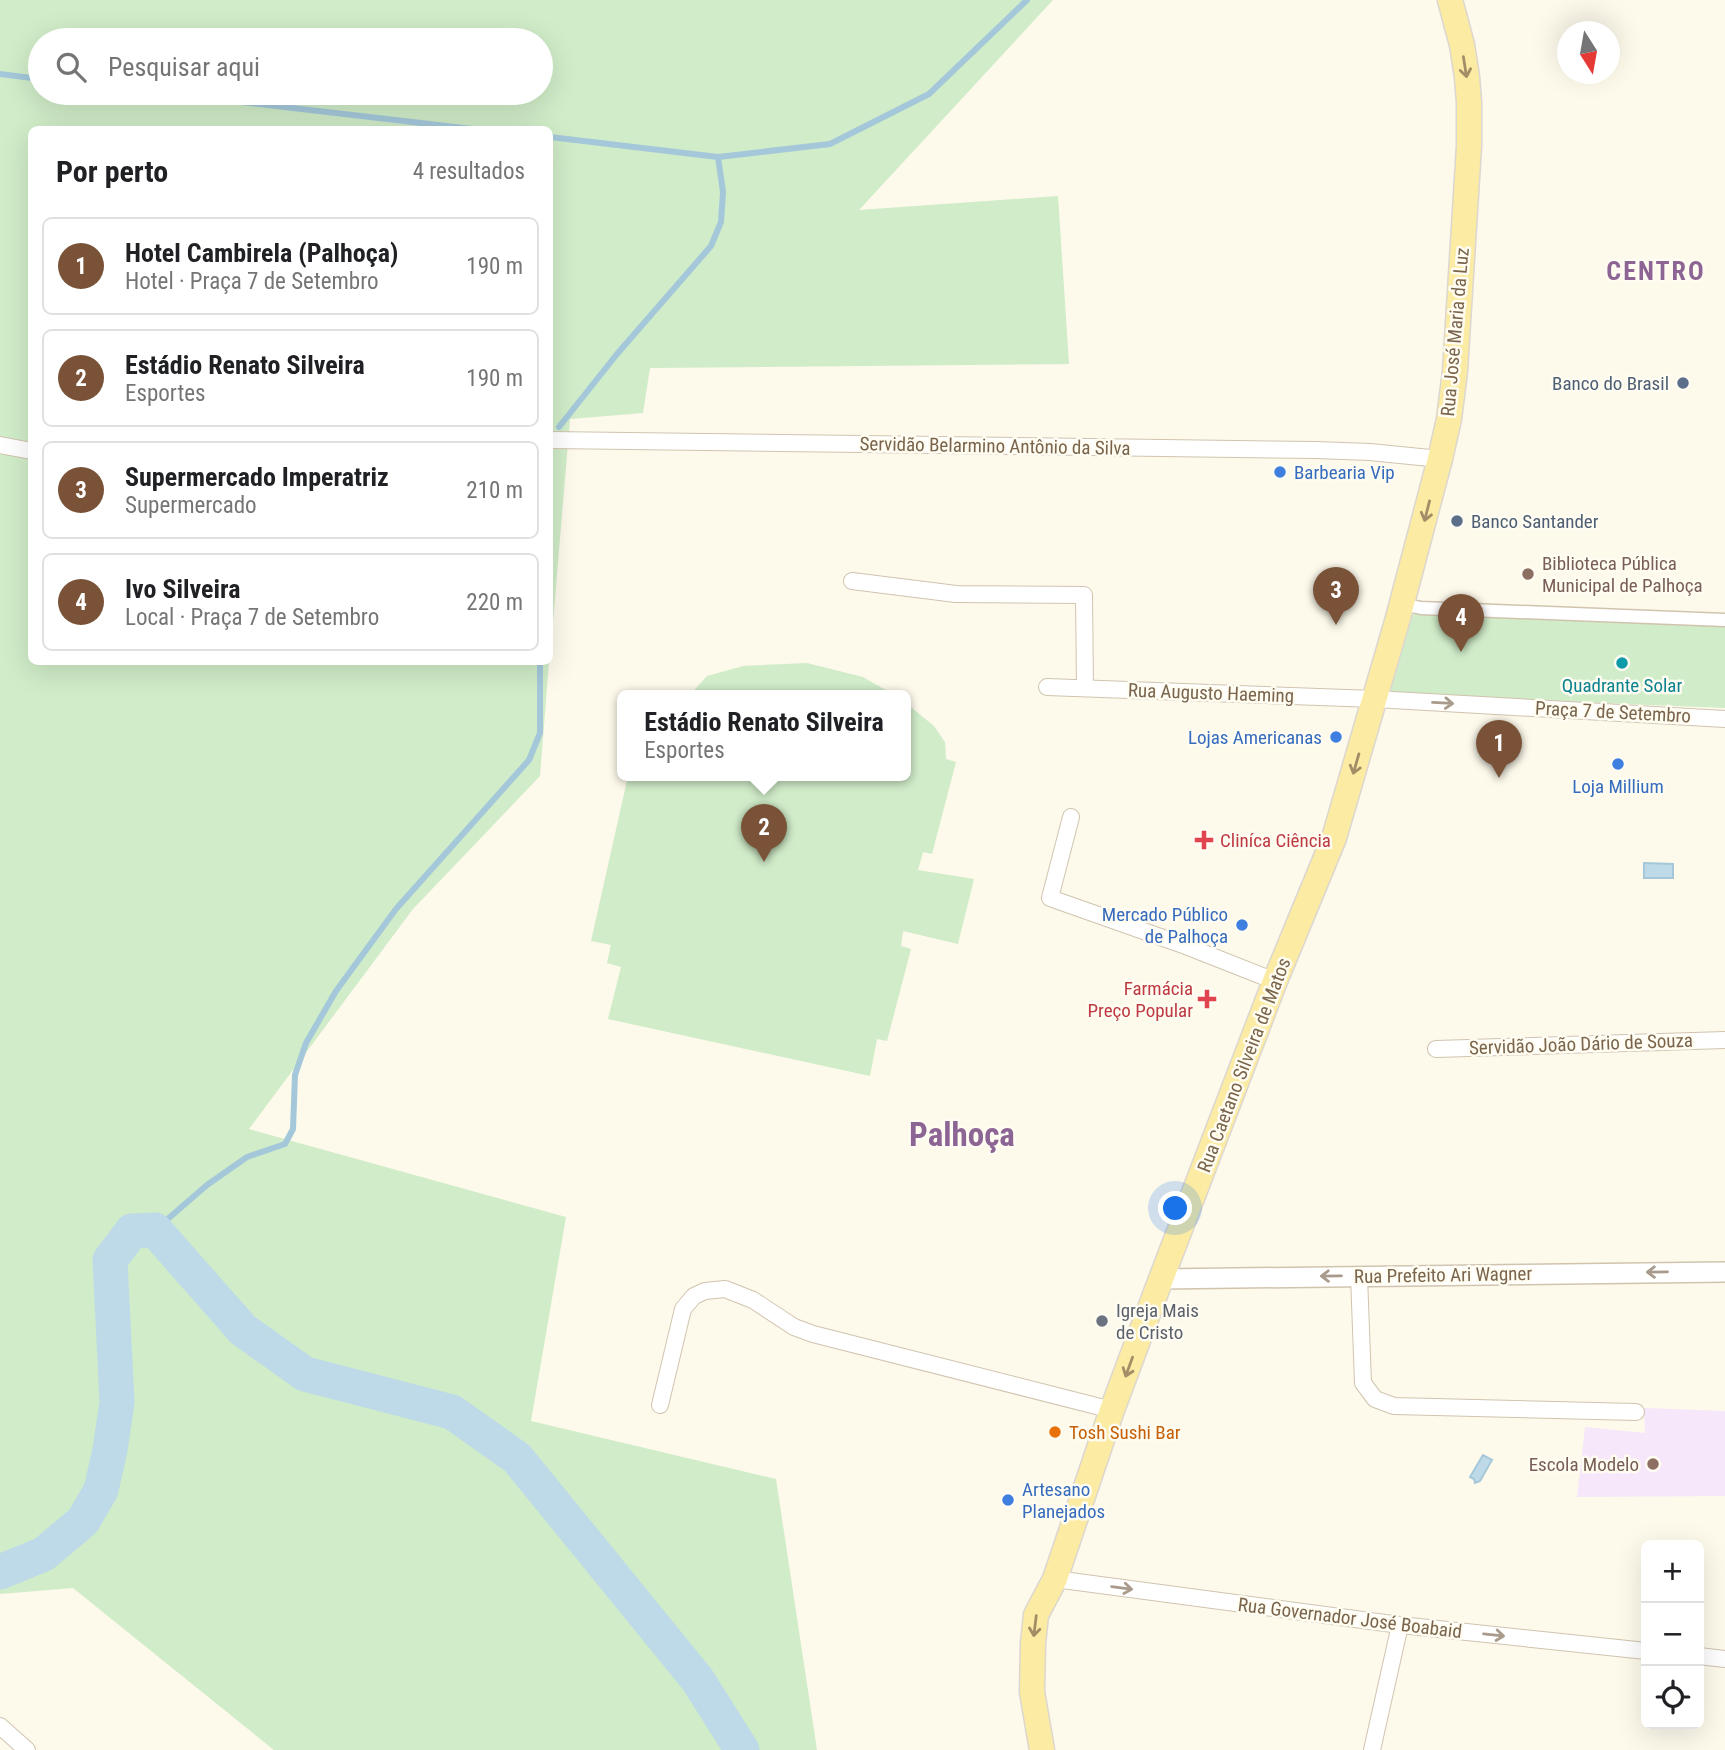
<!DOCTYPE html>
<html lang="pt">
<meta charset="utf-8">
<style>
body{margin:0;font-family:"Roboto Condensed",sans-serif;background:#f6f6f6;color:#202124}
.controls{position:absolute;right:21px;bottom:21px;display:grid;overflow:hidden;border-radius:10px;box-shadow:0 7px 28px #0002}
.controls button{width:63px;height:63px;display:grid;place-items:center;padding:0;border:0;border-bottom:2px solid #e0e0e0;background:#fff;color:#202124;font:35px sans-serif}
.compass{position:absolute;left:1557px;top:21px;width:63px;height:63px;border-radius:50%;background:#fff;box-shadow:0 7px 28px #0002;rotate:169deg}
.you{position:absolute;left:1176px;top:1209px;width:24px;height:24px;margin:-18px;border:5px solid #fff;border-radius:50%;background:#1a73e8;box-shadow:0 0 0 10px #1a73e833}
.badge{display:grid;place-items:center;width:46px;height:46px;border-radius:50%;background:#7a5237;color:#fff;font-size:23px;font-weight:700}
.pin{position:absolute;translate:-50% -58px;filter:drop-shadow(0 2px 4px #0008)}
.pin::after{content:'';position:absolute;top:37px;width:24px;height:21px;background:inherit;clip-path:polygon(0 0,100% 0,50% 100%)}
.popup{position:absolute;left:617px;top:690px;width:294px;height:91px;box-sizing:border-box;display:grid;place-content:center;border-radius:10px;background:#fff;filter:drop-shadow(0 2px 5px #0005);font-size:23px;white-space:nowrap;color:#757577}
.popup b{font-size:26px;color:#202124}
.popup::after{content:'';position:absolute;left:50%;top:100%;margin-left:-14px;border:14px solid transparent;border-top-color:#fff}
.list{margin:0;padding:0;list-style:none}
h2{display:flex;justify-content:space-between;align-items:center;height:91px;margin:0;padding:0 28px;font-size:30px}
h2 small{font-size:23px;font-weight:400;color:#757577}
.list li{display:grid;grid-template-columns:46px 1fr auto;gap:21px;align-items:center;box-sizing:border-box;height:98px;margin:0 14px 14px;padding:0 14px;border:2px solid #e0e0e0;border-radius:10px}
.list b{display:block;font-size:26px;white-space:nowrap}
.list p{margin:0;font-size:23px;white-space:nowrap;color:#757577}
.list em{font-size:23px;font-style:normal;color:#757577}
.icon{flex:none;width:38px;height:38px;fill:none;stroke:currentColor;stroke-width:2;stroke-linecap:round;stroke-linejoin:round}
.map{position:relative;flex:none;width:1725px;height:1750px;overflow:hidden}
.search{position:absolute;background:#fff;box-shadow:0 7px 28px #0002;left:28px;top:28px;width:525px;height:77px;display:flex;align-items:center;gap:18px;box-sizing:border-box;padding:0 24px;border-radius:38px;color:#757577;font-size:26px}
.panel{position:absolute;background:#fff;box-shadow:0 7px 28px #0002;left:28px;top:126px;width:525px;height:539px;border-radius:10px}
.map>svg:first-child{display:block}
.education{fill:#f7e7fa}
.green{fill:#d0ecc8;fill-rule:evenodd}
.water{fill:#bedae8;stroke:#a4c8da;stroke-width:2}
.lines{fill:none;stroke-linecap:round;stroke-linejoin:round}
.stream{stroke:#a4c8da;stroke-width:6}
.river{stroke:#bedae8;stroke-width:35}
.pedestrian-casing{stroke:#d1c4af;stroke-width:15}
.minor-casing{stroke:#d1c4af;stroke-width:18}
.tertiary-casing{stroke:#d1c4af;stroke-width:22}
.primary-casing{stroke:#dcd7d0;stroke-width:27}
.pedestrian{stroke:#fff;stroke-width:12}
.minor{stroke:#fff;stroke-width:16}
.tertiary{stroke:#fff;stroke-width:19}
.primary{stroke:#fceba3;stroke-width:24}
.oneway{stroke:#a18d66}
.oneway2{stroke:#a99b8b}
.service-dot{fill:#5c6f8a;stroke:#fffcf2;stroke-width:2.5}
.shop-dot{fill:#3f7fe0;stroke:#fffcf2;stroke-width:2.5}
.education-dot{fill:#8d6e63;stroke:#fffcf2;stroke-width:2.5}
.culture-dot{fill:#0f9aa8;stroke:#fffcf2;stroke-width:2.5}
.health-dot{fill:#e0444e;stroke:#fffcf2;stroke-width:2.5}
.worship-dot{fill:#6b7280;stroke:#fffcf2;stroke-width:2.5}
.food-dot{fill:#e8710a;stroke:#fffcf2;stroke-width:2.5}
.labels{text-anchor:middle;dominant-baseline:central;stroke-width:5;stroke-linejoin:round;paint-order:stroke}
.street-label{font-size:19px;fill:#7a654c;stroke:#fffcf2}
.service-label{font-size:19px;fill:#4e5e75;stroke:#fffcf2;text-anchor:end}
.shop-label{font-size:19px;fill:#366cbe;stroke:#fffcf2;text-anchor:start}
.education-label{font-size:19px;fill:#785e54;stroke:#fffcf2;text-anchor:start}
.culture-label{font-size:19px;fill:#0d838f;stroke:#fffcf2}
.health-label{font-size:19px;fill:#be3a42;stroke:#fffcf2;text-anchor:start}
.worship-label{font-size:19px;fill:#5b616d;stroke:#fffcf2;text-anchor:start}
.food-label{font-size:19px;fill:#c56008;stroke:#fffcf2;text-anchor:start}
.district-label{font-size:26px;font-weight:bold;letter-spacing:2px;fill:#8d6595;stroke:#fffcf2}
.town-label{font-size:33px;font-weight:bold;fill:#8d6595;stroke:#fffcf2}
</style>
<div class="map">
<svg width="1725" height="1750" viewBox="0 0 1725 1750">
<rect width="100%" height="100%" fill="#fdf9eb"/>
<path class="education" d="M1644,1408L1725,1411V1496L1577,1497L1585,1427L1645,1433Z"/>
<path class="green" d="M0,0H1053L859,210L1058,196L1069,364L650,368L643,413L570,419L550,658V130H32V662H549L540,776L413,909L249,1129L566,1217L531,1421L776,1479L817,1750H274L73,1588L0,1594ZM40,40H541V93H40Z
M1417,613L1725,625V708L1394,695L1388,687L1406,618Z
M807,663L863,677L896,696H689L707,676L743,666Z
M906,703L934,726L945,742L946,759L956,762L932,854L923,852L918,870L974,879L958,944L903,931L901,946L911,949L887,1041L877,1039L870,1076L608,1019L621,967L607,963L611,945L591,941L628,776H906Z"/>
<path class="water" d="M1644,863L1673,864V878H1644Z
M1483,1455L1492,1460L1480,1481L1475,1483L1474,1479L1470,1477Z"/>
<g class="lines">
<path class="stream" d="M0,74L40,79
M163,93L481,130
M550,137L718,157L830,144L929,94L1027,0
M559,427L617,354L711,246L721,222L723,192L718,157
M155,1230L207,1185L247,1157L285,1144L293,1129L295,1075L306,1043L336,991L396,909L529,760L540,733V662"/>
<path class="river" d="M0,1572L44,1554L83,1521L101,1490L110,1450L117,1402L110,1260L132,1231L155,1230L243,1330L305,1374L452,1412L517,1458L697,1679L742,1750"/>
<g class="pedestrian-casing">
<path id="pedestrian" d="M1402,604L1421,608L1725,620"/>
</g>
<g class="minor-casing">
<path id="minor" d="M550,440L1316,450L1370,452L1440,459
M0,445L32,451
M852,581L956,594L1084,595L1085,688
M1047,687L1375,699L1725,719
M1071,817L1050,898L1186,946L1275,981
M1436,1049L1725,1040
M1359,1276L1363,1383L1375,1399L1394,1406L1636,1412
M660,1405L683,1309L694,1296L705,1291L725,1289L753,1300L794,1327L813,1334L1112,1410
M1055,1579L1400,1625L1646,1651
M1699,1656L1725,1659
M0,1726L27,1750
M1372,1750L1400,1625"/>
</g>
<g class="tertiary-casing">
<path id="tertiary" d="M1161,1279L1725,1272"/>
</g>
<g class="primary-casing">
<path id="primary" d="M1042,1750L1032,1692L1033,1643L1036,1615L1055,1579L1112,1410L1161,1279L1275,981L1334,838L1398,618L1440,459L1449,419L1455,371L1469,146V102L1467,77L1462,45L1450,0"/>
</g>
<use href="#pedestrian" class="pedestrian"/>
<use href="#minor" class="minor"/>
<use href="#tertiary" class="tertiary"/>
<use href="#primary" class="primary"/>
</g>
<defs><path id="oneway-shaft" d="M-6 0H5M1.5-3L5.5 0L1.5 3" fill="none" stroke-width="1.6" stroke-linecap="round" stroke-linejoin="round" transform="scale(1.75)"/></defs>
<g class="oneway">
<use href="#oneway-shaft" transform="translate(1465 67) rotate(81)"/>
<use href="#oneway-shaft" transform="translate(1427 511) rotate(104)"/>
<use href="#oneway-shaft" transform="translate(1356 764) rotate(106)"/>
<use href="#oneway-shaft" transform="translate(1129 1367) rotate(110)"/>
<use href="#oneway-shaft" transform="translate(1035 1626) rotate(97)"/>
</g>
<g class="oneway2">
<use href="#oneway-shaft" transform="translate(1443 703) rotate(3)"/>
<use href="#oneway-shaft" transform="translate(1657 1272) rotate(179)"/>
<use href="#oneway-shaft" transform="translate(1331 1276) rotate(179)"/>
<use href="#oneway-shaft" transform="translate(1122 1588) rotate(8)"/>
<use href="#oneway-shaft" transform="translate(1494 1635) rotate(6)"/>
</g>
<g class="service-dot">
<circle cx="1683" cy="383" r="7"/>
<circle cx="1457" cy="521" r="7"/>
</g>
<g class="shop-dot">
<circle cx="1280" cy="472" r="7"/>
<circle cx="1336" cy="737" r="7"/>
<circle cx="1618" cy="764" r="7"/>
<circle cx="1242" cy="925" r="7"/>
<circle cx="1008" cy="1500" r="7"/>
</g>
<g class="education-dot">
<circle cx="1528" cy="574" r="7"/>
<circle cx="1653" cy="1464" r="7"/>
</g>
<circle class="culture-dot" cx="1622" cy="663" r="7"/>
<g class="health-dot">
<path d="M1200.5 829.5h7v7h7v7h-7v7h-7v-7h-7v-7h7z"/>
<path d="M1203.5 988.5h7v7h7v7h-7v7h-7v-7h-7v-7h7z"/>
</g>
<circle class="worship-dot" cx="1102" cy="1321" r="7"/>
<circle class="food-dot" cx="1055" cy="1432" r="7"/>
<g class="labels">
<g class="street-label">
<text transform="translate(1455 332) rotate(-85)">Rua José Maria da Luz</text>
<text transform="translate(995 446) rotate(1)">Servidão Belarmino Antônio da Silva</text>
<text transform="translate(1211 693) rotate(2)">Rua Augusto Haeming</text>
<text transform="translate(1613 712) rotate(3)">Praça 7 de Setembro</text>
<text transform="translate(1581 1044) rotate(-2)">Servidão João Dário de Souza</text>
<text transform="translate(1244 1065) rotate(-69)">Rua Caetano Silveira de Matos</text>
<text transform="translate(1443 1275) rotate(-1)">Rua Prefeito Ari Wagner</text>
<text transform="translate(1350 1618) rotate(7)">Rua Governador José Boabaid</text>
</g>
<g class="service-label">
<text x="1669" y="383">Banco do Brasil</text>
<text x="1471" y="521" text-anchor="start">Banco Santander</text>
</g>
<g class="shop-label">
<text x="1294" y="472">Barbearia Vip</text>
<text x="1322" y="737" text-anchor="end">Lojas Americanas</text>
<text x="1618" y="786" text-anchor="middle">Loja Millium</text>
<text x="1228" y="914" text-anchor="end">Mercado Público<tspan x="1228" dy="22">de Palhoça</tspan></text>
<text x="1022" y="1489">Artesano<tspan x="1022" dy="22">Planejados</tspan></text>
</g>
<g class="education-label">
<text x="1542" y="563">Biblioteca Pública<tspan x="1542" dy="22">Municipal de Palhoça</tspan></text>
<text x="1639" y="1464" text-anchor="end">Escola Modelo</text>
</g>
<g class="culture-label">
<text x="1622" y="685">Quadrante Solar</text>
</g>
<g class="health-label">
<text x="1220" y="840">Cliníca Ciência</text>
<text x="1193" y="988" text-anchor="end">Farmácia<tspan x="1193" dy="22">Preço Popular</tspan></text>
</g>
<g class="worship-label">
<text x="1116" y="1310">Igreja Mais<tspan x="1116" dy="22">de Cristo</tspan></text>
</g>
<g class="food-label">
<text x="1069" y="1432">Tosh Sushi Bar</text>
</g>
<g class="district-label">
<text x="1656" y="271">CENTRO</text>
</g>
<g class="town-label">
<text x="962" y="1134">Palhoça</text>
</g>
</g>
</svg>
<div class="controls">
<button>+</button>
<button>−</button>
<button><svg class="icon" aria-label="locate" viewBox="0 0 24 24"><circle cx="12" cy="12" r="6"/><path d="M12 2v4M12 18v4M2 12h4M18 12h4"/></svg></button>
</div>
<svg class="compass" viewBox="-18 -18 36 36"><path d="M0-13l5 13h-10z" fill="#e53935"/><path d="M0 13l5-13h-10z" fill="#757577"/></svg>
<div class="you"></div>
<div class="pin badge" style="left:1499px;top:778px">1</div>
<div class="pin badge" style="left:764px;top:862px">2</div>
<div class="popup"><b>Estádio Renato Silveira</b>Esportes</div>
<div class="pin badge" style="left:1336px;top:625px">3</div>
<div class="pin badge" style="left:1461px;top:652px">4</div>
<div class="search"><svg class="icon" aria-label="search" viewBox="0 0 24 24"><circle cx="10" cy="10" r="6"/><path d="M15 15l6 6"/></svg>Pesquisar aqui</div>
<section class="panel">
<h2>Por perto<small>4 resultados</small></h2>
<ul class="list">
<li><span class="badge">1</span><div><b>Hotel Cambirela (Palhoça)</b><p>Hotel · Praça 7 de Setembro</p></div><em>190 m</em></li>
<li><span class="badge">2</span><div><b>Estádio Renato Silveira</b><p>Esportes</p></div><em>190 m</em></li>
<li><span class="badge">3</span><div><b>Supermercado Imperatriz</b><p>Supermercado</p></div><em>210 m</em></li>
<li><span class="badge">4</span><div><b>Ivo Silveira</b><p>Local · Praça 7 de Setembro</p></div><em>220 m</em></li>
</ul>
</section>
</div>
